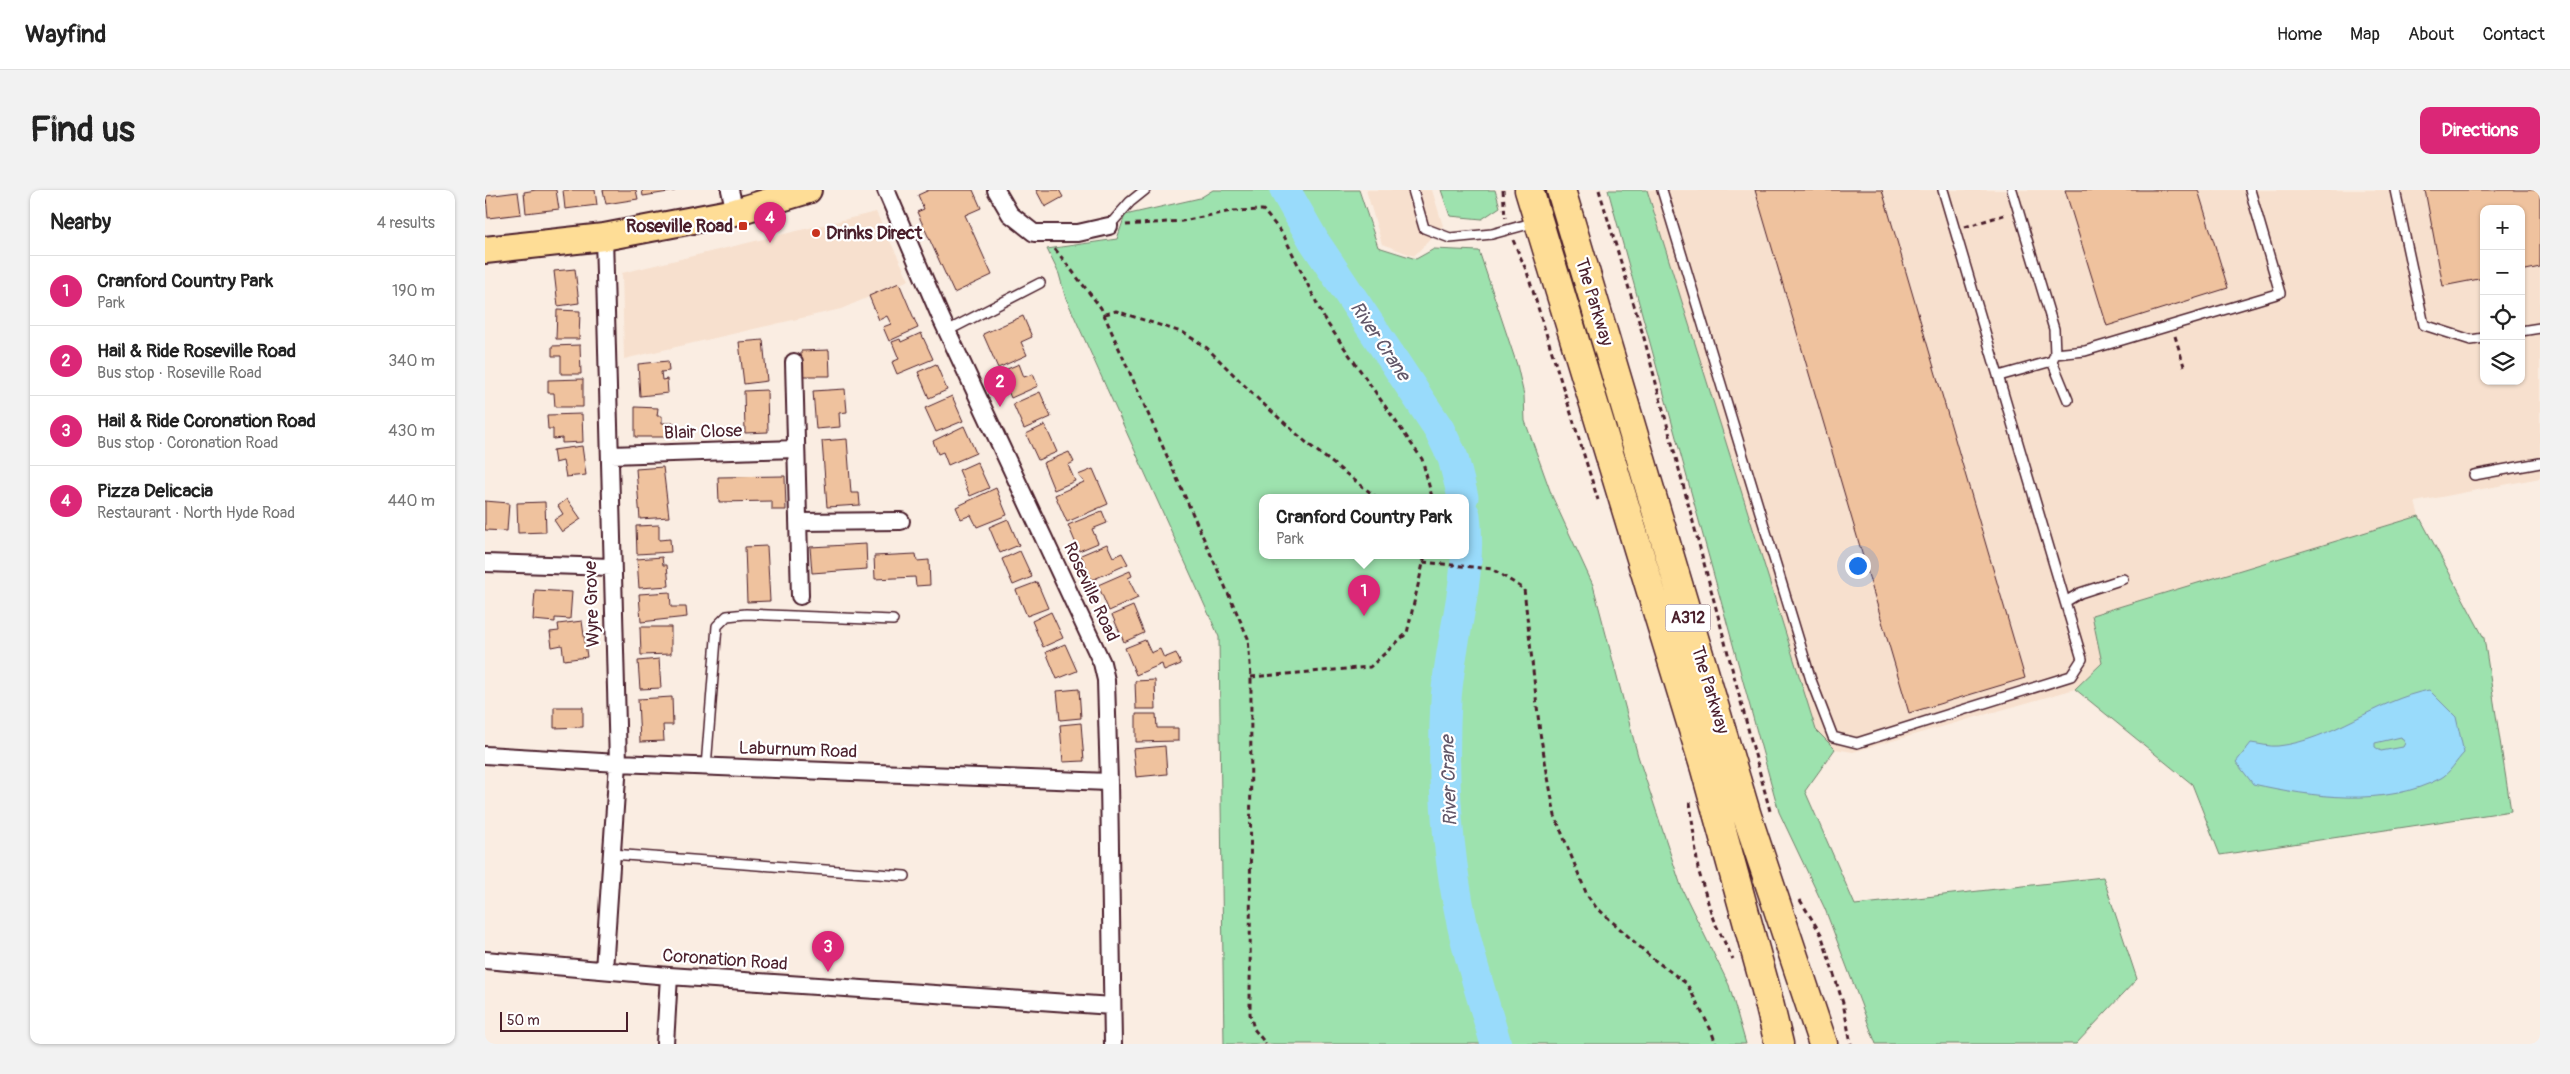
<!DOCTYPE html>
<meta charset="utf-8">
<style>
body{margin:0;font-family:Pangolin,sans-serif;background:#f2f2f2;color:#222}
.controls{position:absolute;right:15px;top:15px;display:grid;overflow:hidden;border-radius:10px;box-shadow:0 1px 4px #0004}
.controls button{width:45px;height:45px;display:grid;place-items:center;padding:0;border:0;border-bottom:1px solid #e0e0e0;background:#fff;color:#222;font:25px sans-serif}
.scale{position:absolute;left:15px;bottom:12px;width:128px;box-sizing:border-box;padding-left:5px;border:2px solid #4a1f2b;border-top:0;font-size:14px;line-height:18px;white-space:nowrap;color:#4a1f2b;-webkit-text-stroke:4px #fff;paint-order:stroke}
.you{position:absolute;left:1372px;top:375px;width:18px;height:18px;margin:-12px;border:4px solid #fff;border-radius:50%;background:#1a73e8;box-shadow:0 0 0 8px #1a73e833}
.badge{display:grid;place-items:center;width:32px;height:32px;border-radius:50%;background:#db2777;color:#fff;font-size:16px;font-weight:700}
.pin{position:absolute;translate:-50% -41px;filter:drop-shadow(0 1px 2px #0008)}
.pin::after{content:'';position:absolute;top:26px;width:18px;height:15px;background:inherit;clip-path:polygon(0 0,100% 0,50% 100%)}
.popup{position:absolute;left:774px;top:304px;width:210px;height:65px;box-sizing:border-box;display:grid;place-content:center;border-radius:10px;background:#fff;filter:drop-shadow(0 1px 4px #0005);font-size:16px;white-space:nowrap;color:#767676}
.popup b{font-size:19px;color:#222}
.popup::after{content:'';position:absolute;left:50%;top:100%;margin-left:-10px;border:10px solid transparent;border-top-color:#fff}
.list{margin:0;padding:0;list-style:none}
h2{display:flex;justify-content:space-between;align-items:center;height:65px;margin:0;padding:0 20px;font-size:21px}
h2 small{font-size:16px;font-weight:400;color:#767676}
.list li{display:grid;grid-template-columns:32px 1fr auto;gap:15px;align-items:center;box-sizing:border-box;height:70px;padding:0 20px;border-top:1px solid #e0e0e0}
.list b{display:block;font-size:19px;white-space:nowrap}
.list p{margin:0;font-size:16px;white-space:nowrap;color:#767676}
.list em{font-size:16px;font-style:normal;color:#767676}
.icon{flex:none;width:28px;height:28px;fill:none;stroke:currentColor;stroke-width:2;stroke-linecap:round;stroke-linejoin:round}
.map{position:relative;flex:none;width:2055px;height:854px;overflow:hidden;border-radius:10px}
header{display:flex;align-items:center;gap:30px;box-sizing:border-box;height:70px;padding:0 25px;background:#fff;border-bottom:1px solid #e0e0e0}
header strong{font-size:24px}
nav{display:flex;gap:28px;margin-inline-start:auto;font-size:18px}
.intro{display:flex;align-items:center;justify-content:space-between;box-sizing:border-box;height:120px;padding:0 30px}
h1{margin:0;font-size:35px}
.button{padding:12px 22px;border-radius:10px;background:#db2777;color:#fff;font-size:18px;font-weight:700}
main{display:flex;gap:30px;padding:0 30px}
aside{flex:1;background:#fff;border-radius:10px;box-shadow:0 1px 4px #0004}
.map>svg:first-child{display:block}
.built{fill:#f7e0ce;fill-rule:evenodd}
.green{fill:#9de2ae;stroke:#74806c}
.water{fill:#99dbfb;stroke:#7990a8;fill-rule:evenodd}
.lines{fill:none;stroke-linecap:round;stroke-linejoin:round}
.river{stroke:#99dbfb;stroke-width:31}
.building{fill:#efc29e;stroke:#4a1f2b}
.service-casing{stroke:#4a1f2b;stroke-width:12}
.minor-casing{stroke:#4a1f2b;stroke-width:20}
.primary-casing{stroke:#4a1f2b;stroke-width:30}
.trunk-casing{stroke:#4a1f2b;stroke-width:31}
.path{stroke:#4a1f2b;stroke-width:3;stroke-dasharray:5 4;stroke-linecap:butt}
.service{stroke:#fff;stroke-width:9}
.minor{stroke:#fff;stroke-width:16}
.primary{stroke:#fedd96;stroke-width:26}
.trunk{stroke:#fedd96;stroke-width:28}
.poi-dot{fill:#c8321e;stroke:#fff;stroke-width:2}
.labels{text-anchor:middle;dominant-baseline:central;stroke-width:4.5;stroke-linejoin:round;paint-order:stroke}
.shield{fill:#fff;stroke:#80626b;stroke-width:1}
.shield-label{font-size:16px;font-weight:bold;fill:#4a1f2b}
.poi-label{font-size:18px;font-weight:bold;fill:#4a1f2b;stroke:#fff;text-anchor:end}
.street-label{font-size:18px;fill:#4a1f2b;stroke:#fff}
.water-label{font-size:19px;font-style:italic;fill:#625769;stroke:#fff}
</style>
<header>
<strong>Wayfind</strong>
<nav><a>Home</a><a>Map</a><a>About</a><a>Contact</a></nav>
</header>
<div class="intro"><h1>Find us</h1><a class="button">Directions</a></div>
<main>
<aside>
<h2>Nearby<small>4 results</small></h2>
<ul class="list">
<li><span class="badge">1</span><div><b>Cranford Country Park</b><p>Park</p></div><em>190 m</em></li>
<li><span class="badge">2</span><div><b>Hail &amp; Ride Roseville Road</b><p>Bus stop · Roseville Road</p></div><em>340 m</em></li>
<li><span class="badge">3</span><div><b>Hail &amp; Ride Coronation Road</b><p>Bus stop · Coronation Road</p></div><em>430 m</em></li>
<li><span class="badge">4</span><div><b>Pizza Delicacia</b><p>Restaurant · North Hyde Road</p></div><em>440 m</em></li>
</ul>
</aside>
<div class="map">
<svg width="2055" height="854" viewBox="0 0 2055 854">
<rect width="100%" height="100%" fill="#faede2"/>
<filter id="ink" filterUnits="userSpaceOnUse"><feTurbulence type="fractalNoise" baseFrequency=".02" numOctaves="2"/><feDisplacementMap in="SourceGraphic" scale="10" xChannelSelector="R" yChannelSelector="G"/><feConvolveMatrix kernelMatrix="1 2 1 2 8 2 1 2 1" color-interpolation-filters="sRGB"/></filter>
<g filter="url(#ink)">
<path class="built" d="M881,0H947L958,36L929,66L897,54Z
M1162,0H2055V288L1930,312L1934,326L1607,425L1617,473L1590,499L1368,562L1350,559L1331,540ZM1999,19H2036V191H1999Z
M391,22L424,90L356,119L139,169L137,83Z"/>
<path class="green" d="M728,0H792L805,24L946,241C959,262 968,282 970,307H778V365H973L972,392H991L996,368L986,291L966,239L823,14L817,0H874L893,57L931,69L949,59L994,61L1032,175L1039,205L1040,231L1067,306L1108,395L1153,566L1197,699L1244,795L1261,854H739L734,447L580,106L574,84L562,59L632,49L640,25L715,8Z
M956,0H1010L1015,17L997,29L965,26Z
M1123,0H1162L1331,540L1350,559L1320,601L1370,715L1618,687L1652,789L1591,854H1391L1340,719L1294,622Z
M1934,326L1999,448L2026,621L1735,665L1707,594L1590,499L1617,473L1607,425Z"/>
<path class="water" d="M1944,500L1971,527L1979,563C1972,570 1964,584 1956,588C1899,618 1828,607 1768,594L1751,572L1766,553C1775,554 1785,557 1793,556C1848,550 1891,510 1944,500ZM1916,547L1920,553L1918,557L1896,561L1890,557V553Z"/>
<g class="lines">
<path class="river" d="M800,0L829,51L954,239L968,268L978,307
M980,325C988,389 965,447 961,510C957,583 962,662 977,733C986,774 999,814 1011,854"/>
</g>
<path class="building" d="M51,0H71L74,19L41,23L39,2Z
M78,0H110L112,15L80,19Z
M118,0H151L153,9L121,14Z
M157,0H190V1L158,6Z
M444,0H488L496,18L480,25L507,85L469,103L432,22L439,19L433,5Z
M551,0H574L578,7L560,17Z
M1270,0H1397L1540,488L1424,523Z
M1580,0H1713L1743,98L1622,136Z
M1940,0H2055V77L2036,81V19H1999V88L1958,96Z
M33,2L36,24L3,28L1,6Z
M90,79L94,113L73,116L69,81Z
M414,93L433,138L404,151L398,137L406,134L402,126L394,130L384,106Z
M72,120L95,121L94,149H71Z
M538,126L547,147L536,152L542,165L513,178L498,144Z
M436,143L448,169L412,184L407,172L414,169L407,152L415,149L416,152Z
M278,150L282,191L259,194L254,152Z
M95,155L96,184H76V166H67V156Z
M344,160L345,186H316V161Z
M183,171L184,181L176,182L177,190L182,189L183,203L155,206L153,174Z
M451,174L462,200L444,208L433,182Z
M534,174L539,187L548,184L553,196L526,208L515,182Z
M98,189V217H70L69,203H63V190Z
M360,199L362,222L354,223L355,237L331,239L328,201Z
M282,200L283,242L260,243L259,201Z
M555,202L566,227L539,239L528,214Z
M467,206L478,231L451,242L440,218Z
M150,217L173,218L172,226H177V233H190V247H150Z
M97,224L98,252L77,253V248L68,249V239H63L62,225Z
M560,235L572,262L553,270L541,244Z
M479,236L491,263L463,275L458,262L453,264L448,251Z
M362,249L366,303H374L375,315L342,317L337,251Z
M97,256L101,285L81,287L78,271L70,273L68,260Z
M584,262L589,272L583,275L590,291L569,300L558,273Z
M492,272L504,298L485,306L474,280Z
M178,277L184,327L155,329L151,279Z
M608,279L623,314L582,332L570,305L599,292L593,285Z
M300,286L301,320H287V311L234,312L233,287Z
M511,298L522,325L492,337L486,325L476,329L471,317Z
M82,309L96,329L77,342L69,330L78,324L73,316Z
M0,311L24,313L22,341L0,340Z
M60,312L61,342L33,343L32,313Z
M617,321L622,333L607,339L613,353L594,361L583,335Z
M523,329L534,355L515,363L504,337Z
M174,335V350L185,349L186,362L152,364L151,336Z
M381,354L382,379L327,383L325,357Z
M622,354L628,367L637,363L643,374L607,390L596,365Z
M282,356L285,411L262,412L260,357Z
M535,361L547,387L528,395L517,369Z
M431,364L432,371L444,370L445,395L431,396L430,387L390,389L389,366Z
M177,367L178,375H182L184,396L154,398L152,369Z
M645,381L647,386L643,388L653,408L624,421L613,395Z
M552,392L563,418L542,426L531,400Z
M50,400L87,402L85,429L70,428V432L48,430Z
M185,402L186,417H201L202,427L156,432L154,404Z
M648,416L659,443L639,452L627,425Z
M566,422L578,448L558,457L547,431Z
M97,431L102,467L79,470L77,455L67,457L65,442L74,441L73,434Z
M155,437H186V464L156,465Z
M660,450L666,463L675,459L679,468L691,463L696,474L679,481L677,474L651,485L640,458Z
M580,454L592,481L572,489L561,462Z
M174,469L176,498L155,499L153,471Z
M670,490L671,519H651L650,491Z
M594,499L596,528L575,530L572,501Z
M187,507L188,535H178L179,551L155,552L153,509Z
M69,517H98V537L69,538Z
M651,524H671L672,538H693V551L651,552Z
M596,533L599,571L578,572L575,535Z
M680,556L682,584L651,587L648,559Z"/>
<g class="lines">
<g class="service-casing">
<path id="service" d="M928,0L939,38L965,48L1007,44L1051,32
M1177,0L1326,490L1348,547L1372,553L1586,486L1597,469L1458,0
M1910,0L1939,135L1986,150L1999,148
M624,36L645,12L660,0
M462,141L555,93
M2036,141L2055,138
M1570,164L1600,161L1795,103L1765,0
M1567,171L1583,210
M1514,186L1567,171L1570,164L1569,139L1527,0
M1989,285L2055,273
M1580,412L1595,403L1638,389
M221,577L232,436L242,426L261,424L408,430
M127,664L420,686"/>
</g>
<g class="minor-casing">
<path id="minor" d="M245,0L250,22
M401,0L456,128L617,473L621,490L624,592L628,854
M511,0L525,24L549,43H593L624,36
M309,172L315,406
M126,265L311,259
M313,332L416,331
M0,373L126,377
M0,565L133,573L624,592
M0,770L184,786L627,816
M119,780L133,573L119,47
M180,854L184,786"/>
</g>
<g class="primary-casing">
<path id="primary" d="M0,60L119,47L250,22L323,0"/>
</g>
<g class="trunk-casing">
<path id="trunk" d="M1044,0L1220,579L1280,796L1294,854
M1076,0L1262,626L1338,854"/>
</g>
<path class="path" d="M1018,0L1020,28
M1114,0L1159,148L1285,621
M641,35L697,31L747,21L778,20L798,44L840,130L937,269L947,307
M1480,37L1522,24
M1028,50L1042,82L1113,310
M570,59L616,118L763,448L766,487L765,824L769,839L781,854
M620,124L631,121L699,143L722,158L774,210L823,254L891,307
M1690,146L1699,176
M938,372L1007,379L1039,399L1055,543L1070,626L1102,705L1110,716L1167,768L1202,794L1226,840L1231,854
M766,487L885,477L922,443L940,365
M1205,612L1213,679L1228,729L1248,769
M1315,710L1336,744L1358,813L1366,854"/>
<use href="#service" class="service"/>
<use href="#minor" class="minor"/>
<use href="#primary" class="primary"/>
<use href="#trunk" class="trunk"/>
</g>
</g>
<g class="poi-dot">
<rect x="253" y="31" width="10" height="10" rx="2.5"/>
<circle cx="331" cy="43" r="5"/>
</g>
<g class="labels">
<rect class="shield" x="1180.5" y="414.5" width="45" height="27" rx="4"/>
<g class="shield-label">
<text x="1203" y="428">A312</text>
</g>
<g class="poi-label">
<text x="248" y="36">Roseville Road</text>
<text x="341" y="43" text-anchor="start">Drinks Direct</text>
</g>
<g class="street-label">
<text transform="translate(1109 112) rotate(73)">The Parkway</text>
<text transform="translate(218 242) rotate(-2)">Blair Close</text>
<text transform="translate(606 402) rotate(65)">Roseville Road</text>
<text transform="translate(107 414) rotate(-92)">Wyre Grove</text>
<text transform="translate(1225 500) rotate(73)">The Parkway</text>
<text transform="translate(313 560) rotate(2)">Laburnum Road</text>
<text transform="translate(240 770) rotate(4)">Coronation Road</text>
</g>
<g class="water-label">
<text transform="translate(895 151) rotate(56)">River Crane</text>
<text transform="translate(964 591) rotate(-92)">River Crane</text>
</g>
</g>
</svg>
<div class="controls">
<button>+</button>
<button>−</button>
<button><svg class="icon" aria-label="locate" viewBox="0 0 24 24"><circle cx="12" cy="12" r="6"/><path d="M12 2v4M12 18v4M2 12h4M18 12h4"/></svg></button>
<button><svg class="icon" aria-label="layers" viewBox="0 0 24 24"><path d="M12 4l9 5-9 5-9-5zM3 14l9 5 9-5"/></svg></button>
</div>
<div class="scale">50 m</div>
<div class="you"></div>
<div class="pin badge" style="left:879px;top:426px">1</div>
<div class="popup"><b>Cranford Country Park</b>Park</div>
<div class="pin badge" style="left:515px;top:217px">2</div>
<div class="pin badge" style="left:343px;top:782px">3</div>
<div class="pin badge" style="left:285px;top:53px">4</div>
</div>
</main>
